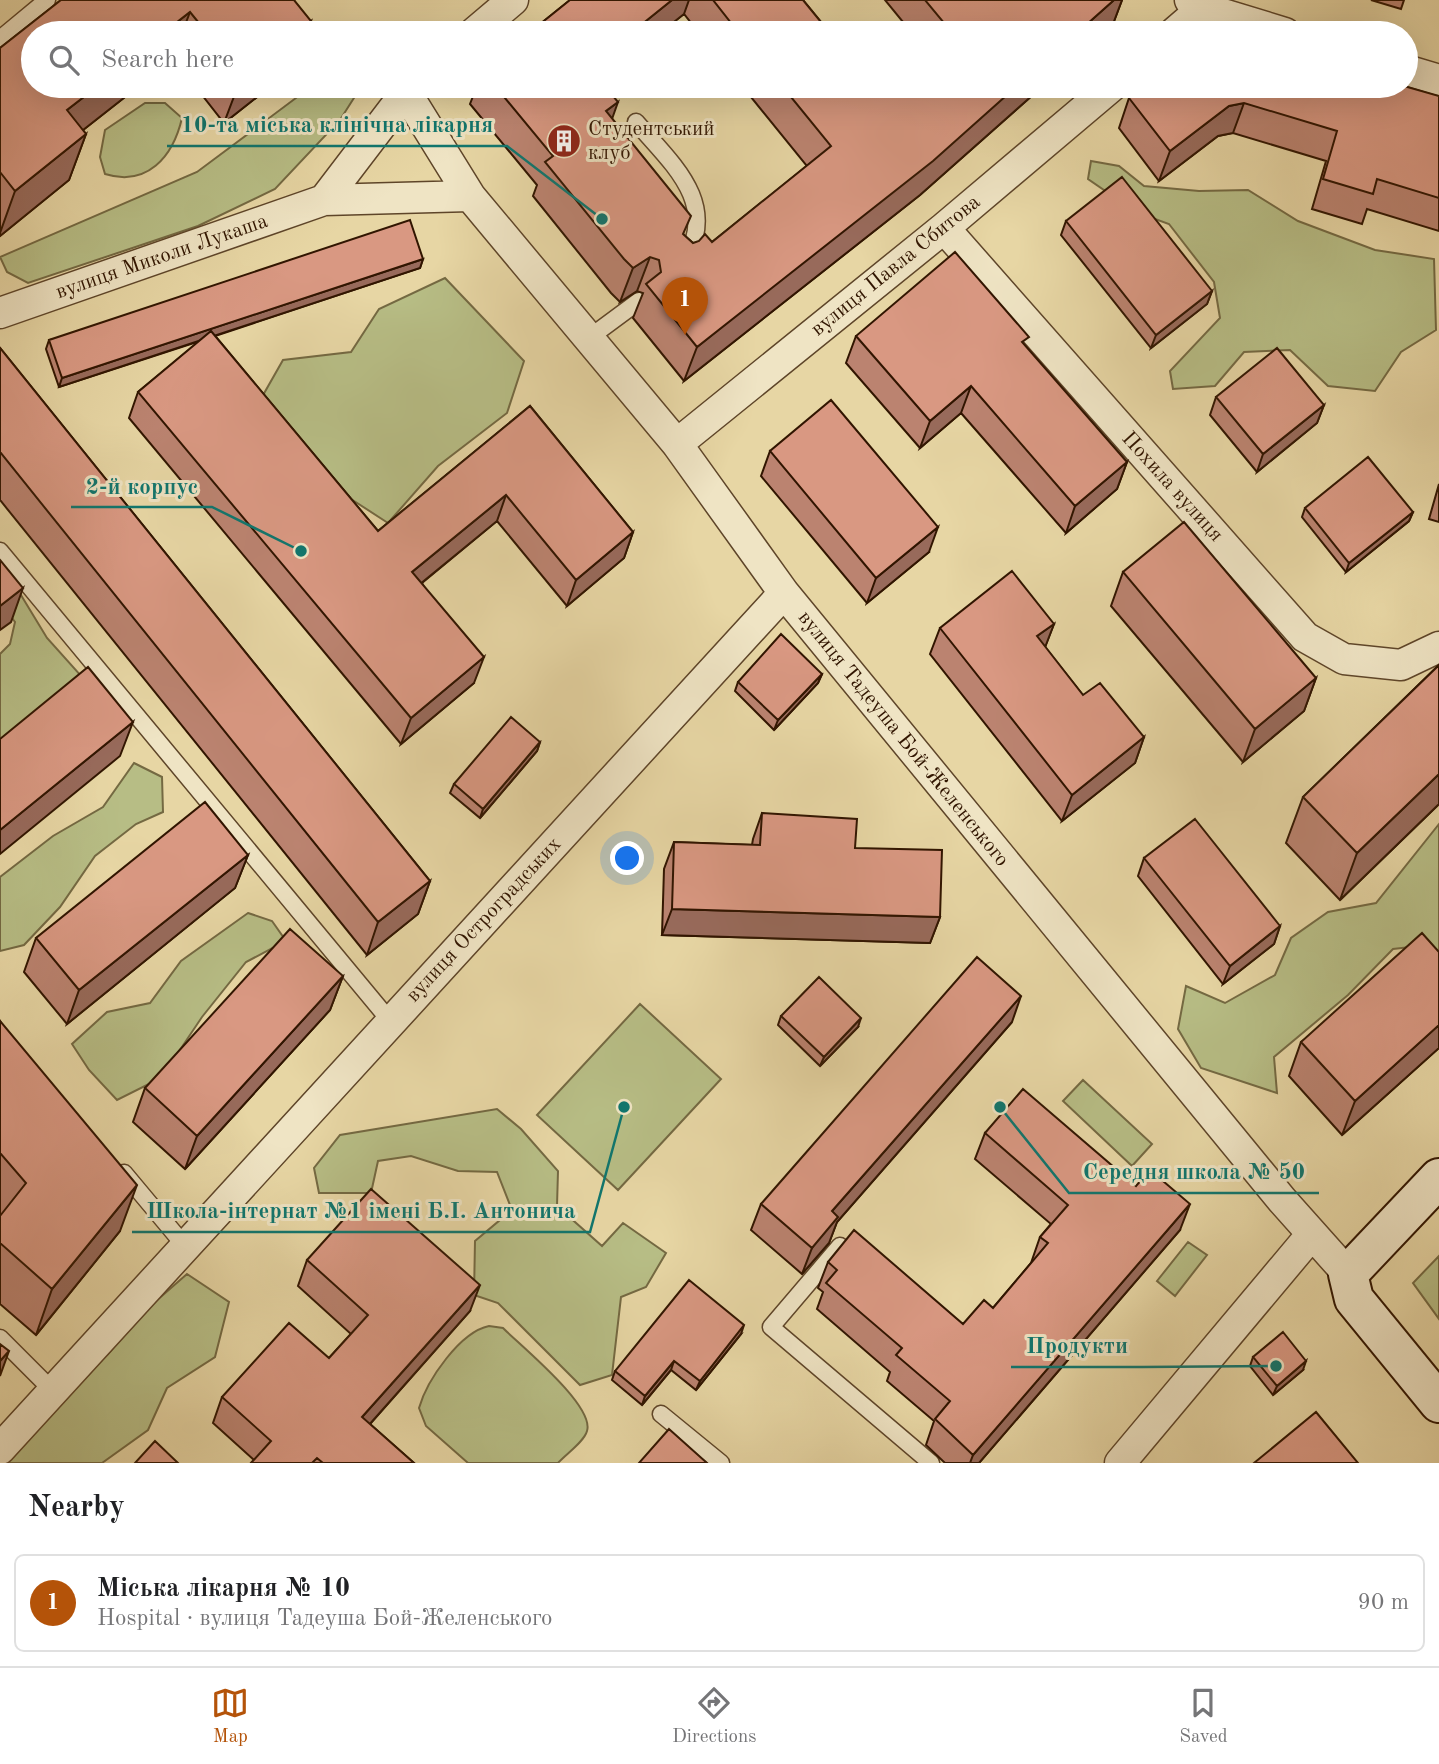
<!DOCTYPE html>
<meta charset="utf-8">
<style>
body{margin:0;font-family:"Old Standard TT",serif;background:#f6f6f6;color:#202124}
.you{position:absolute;left:628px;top:859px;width:24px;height:24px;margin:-18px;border:5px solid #fff;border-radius:50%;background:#1a73e8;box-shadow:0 0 0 10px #1a73e833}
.badge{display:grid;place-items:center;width:46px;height:46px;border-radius:50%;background:#b45309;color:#fff;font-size:23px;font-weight:700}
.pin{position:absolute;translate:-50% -58px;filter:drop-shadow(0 2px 4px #0008)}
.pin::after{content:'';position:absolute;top:37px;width:24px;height:21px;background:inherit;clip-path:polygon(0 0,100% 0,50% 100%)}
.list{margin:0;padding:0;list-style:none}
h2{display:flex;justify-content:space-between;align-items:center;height:91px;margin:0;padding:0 28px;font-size:30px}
h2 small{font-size:23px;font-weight:400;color:#757577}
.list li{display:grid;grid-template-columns:46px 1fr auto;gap:21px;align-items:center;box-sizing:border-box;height:98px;margin:0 14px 14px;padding:0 14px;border:2px solid #e0e0e0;border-radius:10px}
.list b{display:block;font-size:26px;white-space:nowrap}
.list p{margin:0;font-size:23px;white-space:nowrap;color:#757577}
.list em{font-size:23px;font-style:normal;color:#757577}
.icon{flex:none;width:38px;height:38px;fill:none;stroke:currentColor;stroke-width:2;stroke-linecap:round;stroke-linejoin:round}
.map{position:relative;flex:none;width:1439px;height:1463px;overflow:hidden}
.search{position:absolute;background:#fff;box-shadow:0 7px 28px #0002;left:21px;right:21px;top:21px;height:77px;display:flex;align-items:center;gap:18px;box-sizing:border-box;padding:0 24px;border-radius:38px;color:#757577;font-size:26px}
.sheet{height:203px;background:#fff}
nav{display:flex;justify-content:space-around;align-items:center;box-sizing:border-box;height:98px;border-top:2px solid #e0e0e0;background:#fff;font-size:19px;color:#757577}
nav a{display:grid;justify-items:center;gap:4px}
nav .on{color:#b45309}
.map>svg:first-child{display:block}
.green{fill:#b7bd85;stroke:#746942;stroke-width:2}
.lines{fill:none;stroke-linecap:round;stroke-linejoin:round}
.service-casing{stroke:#5e4529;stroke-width:19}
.minor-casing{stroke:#5e4529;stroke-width:33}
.secondary-casing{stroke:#311500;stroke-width:42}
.service{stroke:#efe4c4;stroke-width:16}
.minor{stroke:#efe4c4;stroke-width:30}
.secondary{stroke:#efe4c4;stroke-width:38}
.wall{fill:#bb8370;stroke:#311500;stroke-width:2}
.shaded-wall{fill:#986a5b;stroke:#311500;stroke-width:2}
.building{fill:#d99882;stroke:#311500;stroke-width:2}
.labels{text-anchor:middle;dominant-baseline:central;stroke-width:6;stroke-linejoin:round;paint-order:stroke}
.poi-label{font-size:21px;fill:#311500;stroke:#efe4c4;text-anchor:start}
.street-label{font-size:21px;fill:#311500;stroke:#efe4c4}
.leader{fill:none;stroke:#0f766e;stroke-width:2.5}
.callout-dot{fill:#0f766e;stroke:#efe4c4;stroke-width:2.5}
.callout-label{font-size:23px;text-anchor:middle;font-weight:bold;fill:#0f766e;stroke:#efe4c4;stroke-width:6;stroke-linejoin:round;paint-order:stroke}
</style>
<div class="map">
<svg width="1439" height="1463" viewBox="0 0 1439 1463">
<rect width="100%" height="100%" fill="#e7d6a4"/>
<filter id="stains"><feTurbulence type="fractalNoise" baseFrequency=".00286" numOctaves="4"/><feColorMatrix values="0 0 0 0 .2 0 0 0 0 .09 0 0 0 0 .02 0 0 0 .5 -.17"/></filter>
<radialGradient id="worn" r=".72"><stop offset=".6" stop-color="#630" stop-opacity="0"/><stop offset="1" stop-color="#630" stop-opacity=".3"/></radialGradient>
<path class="green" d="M312,86H354L359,90L340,120L275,189L198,226L28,283L7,272L0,257L197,172Z
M145,103H165L182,118C173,157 147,187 105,174L100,157L105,130Z
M1091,161L1119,166L1144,186L1199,191L1248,190L1298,221L1375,250L1434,259L1436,330L1401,352L1375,391L1328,386L1290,350L1244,352L1215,386L1173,389L1170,371L1220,318L1214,282L1169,224L1136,212L1088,179Z
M445,278L524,361L507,413L438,466L388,523L351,499L262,397L283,360L351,352L379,309Z
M10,577L47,638L83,678L0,743V654L10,644L15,622L0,602Z
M134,763L162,777L163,812L136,824L95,856L60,907L24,945L0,951V877L53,836L103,807Z
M1439,824V956L1428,945L1393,949L1348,995L1274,1057L1277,1093L1201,1068L1178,1029L1186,986L1225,1003L1275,975L1291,938L1328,912L1376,903Z
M248,913L272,921L286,941L246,962L202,1017L161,1078L117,1100L89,1070L72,1044L107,1012L150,1003L181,961Z
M640,1004L721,1079L618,1190L537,1115Z
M1083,1080L1152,1144L1132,1166L1063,1101Z
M497,1109L521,1129L558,1171L557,1206L602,1246L623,1223L666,1253L646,1287L621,1297L612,1375L580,1385L498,1303L474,1295L475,1241L512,1210L497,1172L458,1171L411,1156L378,1161L371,1193H319L314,1168L340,1135Z
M1188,1242L1207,1255L1175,1296L1157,1281Z
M1439,1256V1319L1413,1283Z
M187,1274L229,1302L215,1357L167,1388L148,1430L102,1463H6L49,1410L108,1354L148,1308Z
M489,1326L503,1328C521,1346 595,1406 587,1431C584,1442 566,1454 558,1463H468L426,1426L419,1408C427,1380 460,1332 489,1326Z"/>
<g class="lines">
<g class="service-casing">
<path id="service" d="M0,39L47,0
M636,122C672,164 720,203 684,262
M589,338L639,301
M0,551L391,1022
M124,1173L185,1246
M840,1246L771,1327L931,1463
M0,1338L53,1391
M661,1414L721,1463"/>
</g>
<g class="minor-casing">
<path id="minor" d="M1190,0L1203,8L1285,33
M474,33L513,0
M1174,33L1203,8
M1406,70L1439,80
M405,91L470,196L677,444L784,593L1282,1200L1348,1274
M324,200L411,86
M944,228L1305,637L1344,659L1401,665L1439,647
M0,313L324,200L470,196
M677,444L944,228L1112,86
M0,1449L784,593
M1120,1463L1312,1234"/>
</g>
<g class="secondary-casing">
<path id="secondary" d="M1439,1178L1348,1274L1354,1299L1439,1403"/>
</g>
<use href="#service" class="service"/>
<use href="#minor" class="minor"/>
<use href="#secondary" class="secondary"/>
</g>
<path class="wall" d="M61,0H294L307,33H33L139,86L83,130L86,134L69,180L0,236V48Z
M570,0H803L830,33H699L684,14L660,33H529Z
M885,0H1122L1113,24L1103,33H912Z
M1371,0H1404L1401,9Z
M195,86H271L224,123Z
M477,86H605L612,119L684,235L693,243L712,242L807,166L742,86H1043L920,195L684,381L633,318L643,293L637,291L620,302L611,293L533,196L537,185L470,104Z
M1439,96V231L1367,209L1362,224L1312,209L1326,161L1233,133L1218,136L1159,181L1119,128L1129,98Z
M1066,221L1212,291L1207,304L1151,348L1061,235Z
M423,259L420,268L215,336L378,531L530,406L633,532L624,558L567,606L497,521L422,583L474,683L401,744L129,418L138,392L200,341L59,387L46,349L49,340Z
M856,336L1025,346L1127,462L1117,489L1066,533L961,413L920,448L846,363Z
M0,348L430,881L418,914L367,955L0,500Z
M1216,397L1324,405L1317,423L1257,472L1210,415Z
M770,451L929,552L867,603L761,476Z
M1439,484V522L1429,519Z
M1305,508L1413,512L1409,521L1346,572L1302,517Z
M1123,572L1316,678L1304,711L1243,762L1111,606Z
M1054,624L1045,647L1083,695L1144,737L1135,763L1062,821L930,654L940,628Z
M1439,665V804L1340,900L1286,843L1303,797Z
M822,674L818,683L774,730L735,691L738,682Z
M540,742L537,751L480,818L450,793L454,784Z
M762,813L855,848L940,917L930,943L662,935L664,869L674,842L752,845L753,839Z
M248,855L235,888L67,1024L24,972L36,938Z
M1144,858L1280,926L1274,944L1223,984L1138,876Z
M1439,952V1048L1342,1135L1289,1076L1301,1042Z
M343,976L330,1010L185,1169L133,1122L145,1088Z
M781,1016L858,1027L820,1066L778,1025Z
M0,1021L120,1231L36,1335L0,1304Z
M1012,1022L837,1222L829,1243L802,1274L751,1230L761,1204Z
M985,1133L1180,1230L979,1463H945L926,1445L934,1421L887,1381L890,1372L817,1309L823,1292L818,1288L828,1262L963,1324L993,1308L1031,1263L1040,1237L1051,1224L975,1159Z
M307,1260L470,1311L370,1424L414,1463H251L254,1460L213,1423L222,1397L329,1358L351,1334L298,1286Z
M741,1334L696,1390L671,1370L642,1405L612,1380L615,1371Z
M1253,1357L1303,1370L1273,1395L1250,1366Z"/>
<path class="shaded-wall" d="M672,0H689L684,14L660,33H631Z
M1114,0H1122L1113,24L1103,33H1077Z
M190,12L182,33H163Z
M311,21L307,33H295Z
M98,86H139L50,156L67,110Z
M238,86H271L224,123Z
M1017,86H1043L920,195L684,381L697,347Z
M618,102L606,136V111Z
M1244,103L1233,133L1218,136L1159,181L1170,151L1229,106Z
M86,134L69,180L0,236V233L15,191Z
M650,257L637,291L620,302L633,268Z
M423,259L420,268L59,387L62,378Z
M1212,291L1207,304L1151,348L1156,335Z
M971,386L961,413L920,448L930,421Z
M1324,405L1317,423L1257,472L1263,454Z
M1127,462L1117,489L1066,533L1075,506Z
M506,495L497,521L403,598L412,572Z
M1413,512L1409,521L1346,572L1349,563Z
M938,527L929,552L867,603L876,578Z
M633,532L624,558L567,606L576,580Z
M23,588L11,622L0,630V606Z
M1054,624L1044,650L1037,636Z
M484,657L474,683L401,744L411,718Z
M822,674L818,683L774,730L778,720Z
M1316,678L1304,711L1243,762L1255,729Z
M133,722L120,756L0,854V830Z
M1144,737L1135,763L1062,821L1072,795Z
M540,742L537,751L480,818L483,809Z
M1439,774V804L1340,900L1357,853Z
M248,855L235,888L67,1024L79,990Z
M430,881L418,914L367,955L378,922Z
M672,909L940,917L930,943L662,935Z
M1280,926L1274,944L1223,984L1230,966Z
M343,976L330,1010L185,1169L197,1136Z
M1021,996L1012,1022L837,1222L829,1243L802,1274L812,1248L832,1211Z
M861,1018L858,1027L820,1066L824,1057Z
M1439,1025V1048L1342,1135L1355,1101Z
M137,1185L120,1231L36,1335L52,1289Z
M1190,1204L1180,1230L979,1463H970L973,1455Z
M480,1285L470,1311L353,1443L362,1417Z
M744,1325L741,1334L696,1390L700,1381Z
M9,1351L0,1376V1361Z
M674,1361L671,1370L642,1405L645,1396Z
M1306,1361L1303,1370L1273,1395L1277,1386Z"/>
<path class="building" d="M61,0H294L311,21L295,33H207L190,12L163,33H33V86H98L67,110L86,134L15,191L0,172V48Z
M570,0H672L631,33H529Z
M713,0H803L830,33H739Z
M925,0H1114L1077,33H934L945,24Z
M1249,30L1257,33H1233Z
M495,86H605L618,102L606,111L691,216L683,234L693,243L699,241L705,234L712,242L831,146L782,86H1017L933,161L697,347L646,284L661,272L659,260L650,257L633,268L624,259L545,162L553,156Z
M1145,86H1404L1439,96V198L1377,179L1373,194L1323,179L1337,131L1244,103L1229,106L1170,151L1129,98Z
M1122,177L1212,291L1156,335L1066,221Z
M410,220L423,259L62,378L49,340Z
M955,252L1029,337L1022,342L1127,462L1075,506L971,386L930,421L856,336Z
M211,331L378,531L530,406L633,532L576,580L506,495L412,572L484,657L411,718L138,392Z
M0,348L430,881L378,922L0,452Z
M1277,348L1324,405L1263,454L1216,397Z
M831,400L938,527L876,578L770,451Z
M1368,457L1413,512L1349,563L1305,508Z
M1184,522L1316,678L1255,729L1123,572Z
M0,560L23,588L0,606Z
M1012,571L1054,624L1037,636L1083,695L1100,683L1144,737L1072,795L940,628Z
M781,634L822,674L778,720L738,682Z
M1439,665V774L1357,853L1303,797Z
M88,667L133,722L0,830V739Z
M511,717L540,742L483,809L454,784Z
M205,802L248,855L79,990L36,938Z
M762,813L857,819L855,848L942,850L940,917L672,909L674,842L760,845Z
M1195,819L1280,926L1230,966L1144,858Z
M290,929L343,976L197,1136L145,1088Z
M1422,933L1439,952V1025L1355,1101L1301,1042Z
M977,957L1021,996L832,1211L838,1217L812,1248L761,1204Z
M819,977L861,1018L824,1057L781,1016Z
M0,1021L137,1185L52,1289L0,1243V1216L26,1183L0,1153Z
M1023,1089L1136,1186L1150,1170L1190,1204L973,1455L935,1419L950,1401L896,1355L902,1348L826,1283L837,1270L828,1262L854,1230L963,1324L984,1300L993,1308L1048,1243L1040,1237L1068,1205L985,1133Z
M371,1189L480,1285L362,1417L414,1463H323L317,1458L312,1463H251L271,1441L222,1397L289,1323L329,1358L368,1315L307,1260Z
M689,1280L744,1325L700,1381L674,1361L645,1396L615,1371Z
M1283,1332L1306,1361L1277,1386L1253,1357Z
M0,1344L9,1351L0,1361Z
M1316,1412L1358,1463H1254Z
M669,1429L707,1463H639Z
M155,1441L178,1463H135Z"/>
<defs>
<g id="building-disc" transform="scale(1.75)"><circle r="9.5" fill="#8f2418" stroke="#efe4c4"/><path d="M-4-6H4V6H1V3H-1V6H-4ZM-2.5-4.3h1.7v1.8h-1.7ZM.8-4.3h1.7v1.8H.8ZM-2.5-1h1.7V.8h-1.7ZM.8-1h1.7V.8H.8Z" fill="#fff"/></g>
</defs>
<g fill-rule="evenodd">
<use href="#building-disc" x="564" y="141"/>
</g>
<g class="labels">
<g class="poi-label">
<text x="588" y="129">Студентський<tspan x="588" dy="24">клуб</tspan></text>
</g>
<g class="street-label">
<text transform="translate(162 257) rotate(-19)">вулиця Миколи Лукаша</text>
<text transform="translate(896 266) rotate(-39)">вулиця Павла Сбитова</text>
<text transform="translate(1172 487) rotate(48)">Похила вулиця</text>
<text transform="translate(903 739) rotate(51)">вулиця Тадеуша Бой-Желенського</text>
<text transform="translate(484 920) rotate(-47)">вулиця Остроградських</text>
</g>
</g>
<path class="leader" d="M602 219L507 146H167M301 551L212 507H71M1000 1107L1069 1193H1319M624 1107L590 1232H132M1276 1366L1142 1367H1011"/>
<g class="callout-dot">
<circle cx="602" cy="219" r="7"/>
<circle cx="301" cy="551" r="7"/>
<circle cx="1000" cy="1107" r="7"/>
<circle cx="624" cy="1107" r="7"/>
<circle cx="1276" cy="1366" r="7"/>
</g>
<g class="callout-label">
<text x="337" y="132">10-та міська клінічна лікарня</text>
<text x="142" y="494">2-й корпус</text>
<text x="1194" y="1179">Середня школа № 50</text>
<text x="361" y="1218">Школа-інтернат №1 імені Б.І. Антонича</text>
<text x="1077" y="1353">Продукти</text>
</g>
<rect width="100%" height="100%" filter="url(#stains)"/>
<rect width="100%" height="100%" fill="url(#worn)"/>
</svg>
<div class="you"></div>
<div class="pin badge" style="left:685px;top:335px">1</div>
<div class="search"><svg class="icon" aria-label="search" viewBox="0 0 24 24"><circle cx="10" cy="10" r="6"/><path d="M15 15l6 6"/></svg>Search here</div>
</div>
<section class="sheet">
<h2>Nearby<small></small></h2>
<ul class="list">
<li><span class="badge">1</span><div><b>Міська лікарня № 10</b><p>Hospital · вулиця Тадеуша Бой-Желенського</p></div><em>90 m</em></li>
</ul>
</section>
<nav>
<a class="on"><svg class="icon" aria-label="map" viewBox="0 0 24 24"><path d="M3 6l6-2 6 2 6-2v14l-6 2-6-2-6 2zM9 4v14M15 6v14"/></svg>Map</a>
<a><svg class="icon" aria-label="directions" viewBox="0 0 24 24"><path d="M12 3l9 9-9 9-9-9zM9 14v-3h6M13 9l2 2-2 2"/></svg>Directions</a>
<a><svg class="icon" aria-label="saved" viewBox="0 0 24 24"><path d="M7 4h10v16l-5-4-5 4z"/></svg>Saved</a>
</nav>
